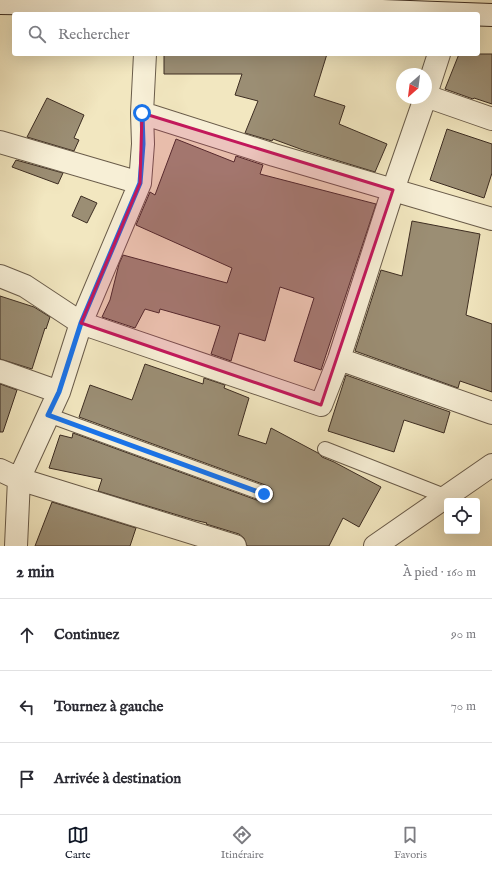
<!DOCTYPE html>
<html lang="fr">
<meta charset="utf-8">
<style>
body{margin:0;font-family:"IM FELL English",serif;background:#f2f2f3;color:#2b2b33}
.controls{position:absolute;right:12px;bottom:12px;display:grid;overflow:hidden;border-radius:4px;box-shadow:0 4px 16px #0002}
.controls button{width:36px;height:36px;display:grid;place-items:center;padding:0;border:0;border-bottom:1px solid #e1e1e2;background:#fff;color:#2b2b33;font:20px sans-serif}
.compass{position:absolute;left:396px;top:68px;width:36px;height:36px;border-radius:50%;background:#fff;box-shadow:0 4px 16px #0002;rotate:208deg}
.stop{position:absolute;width:12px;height:12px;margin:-9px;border:3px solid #1a73e8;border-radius:50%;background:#fff}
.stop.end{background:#1a73e8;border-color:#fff;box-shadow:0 1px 4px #0008}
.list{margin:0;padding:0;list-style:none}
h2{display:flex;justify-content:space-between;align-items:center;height:52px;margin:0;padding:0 16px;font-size:17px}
h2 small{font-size:13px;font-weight:400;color:#7c7c81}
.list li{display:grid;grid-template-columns:26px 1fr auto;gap:12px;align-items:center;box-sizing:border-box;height:72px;padding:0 16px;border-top:1px solid #e1e1e2}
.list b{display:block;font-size:15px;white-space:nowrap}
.list em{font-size:13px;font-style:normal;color:#7c7c81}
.icon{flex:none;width:22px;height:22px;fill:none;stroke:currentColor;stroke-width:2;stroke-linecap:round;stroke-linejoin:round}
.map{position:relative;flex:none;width:492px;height:546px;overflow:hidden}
.search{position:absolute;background:#fff;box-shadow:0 4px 16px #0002;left:12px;right:12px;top:12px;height:44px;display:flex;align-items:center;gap:10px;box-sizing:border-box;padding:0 14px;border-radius:4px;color:#7c7c81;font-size:15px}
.sheet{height:268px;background:#fff}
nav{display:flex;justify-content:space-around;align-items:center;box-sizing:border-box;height:56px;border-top:1px solid #e1e1e2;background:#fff;font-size:11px;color:#7c7c81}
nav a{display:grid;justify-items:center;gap:2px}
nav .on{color:#111827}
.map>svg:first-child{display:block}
.building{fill:#9b8e74;stroke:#3d2d22}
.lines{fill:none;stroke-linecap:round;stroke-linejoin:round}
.lane-casing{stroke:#6a5c4a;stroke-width:16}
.street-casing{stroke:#6a5c4a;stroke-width:24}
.secondary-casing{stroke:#3d2d22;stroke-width:24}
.lane{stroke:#f7efd6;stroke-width:14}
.street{stroke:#f7efd6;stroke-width:22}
.secondary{stroke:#f7efd6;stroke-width:22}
.route{stroke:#1a73e8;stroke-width:5}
.marked{fill:#c2185b;fill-opacity:0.2;stroke:#c2185b;stroke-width:3;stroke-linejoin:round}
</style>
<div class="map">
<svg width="492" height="546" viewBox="0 0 492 546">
<rect width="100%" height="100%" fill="#f2e7c0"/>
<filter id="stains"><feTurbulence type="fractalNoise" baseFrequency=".005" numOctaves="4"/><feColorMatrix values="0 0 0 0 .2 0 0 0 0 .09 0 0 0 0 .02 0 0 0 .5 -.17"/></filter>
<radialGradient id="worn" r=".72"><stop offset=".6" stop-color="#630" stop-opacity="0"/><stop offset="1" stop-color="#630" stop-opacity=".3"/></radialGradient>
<path class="building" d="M164,54H327L314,96L345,106L339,124L387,144L375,172L303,150L273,139L272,141L245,133L258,101L235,95L242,74H164Z
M459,54H492V104L474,98L473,99L445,89Z
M47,98L84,115L74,138L79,140L74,151L27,137Z
M447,129L492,144V173L484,198L430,180Z
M176,139L234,162L236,156L263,165L260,174L376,204L321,370L294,361L314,298L280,287L265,341L239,333L231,361L211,354L220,326L160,309L159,313L145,309L135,328L102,317L110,300L119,264L123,255L227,283L232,268L136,225L150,192L155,195Z
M16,160L63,173L58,184L12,167Z
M81,196L97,203L87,223L72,216Z
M412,221L480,234L466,315L492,324V392L460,381L458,388L355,351L381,270L402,276Z
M0,296L34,307L50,317L46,329L45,328L32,369L0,359Z
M145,364L203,384L204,378L225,385L224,388L249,398L238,435L266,444L271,428L318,453L322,457L334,462L381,487L359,527L343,518L329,546H247L244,538L239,534L206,524L207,523L194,520L98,491L102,479L49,468L60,435L72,438L73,433L262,502H267L271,500L273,497V492L271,488L268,486L79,417L90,385L132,400Z
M346,375L450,412L444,433L404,420L394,452L328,431Z
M0,384L17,390L3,432H0Z
M52,502L136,528L130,546H35Z"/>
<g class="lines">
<g class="lane-casing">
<path id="lane" d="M48,415L265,494
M325,449L447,497"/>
</g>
<g class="street-casing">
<path id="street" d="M426,94L439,54
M426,96L492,119
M142,113L274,155L492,219
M0,142L140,183
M0,276L25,286L81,323L321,405L339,359L393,190L425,98
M339,359L492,413
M0,371L59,392
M0,470L19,479L235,546
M16,546L19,479L59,392L81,323L140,183L143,144L142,113L145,54
M375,546L492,465"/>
</g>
<g class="secondary-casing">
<path id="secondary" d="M0,3L273,7L492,15"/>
</g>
<use href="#lane" class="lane"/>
<use href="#street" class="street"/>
<use href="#secondary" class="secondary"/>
</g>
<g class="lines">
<path class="route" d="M142,113L143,144L140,183L81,323L59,392L48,415L264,494"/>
</g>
<path class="marked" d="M142,113L393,190L321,405L81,323L140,183Z"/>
<rect width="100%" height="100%" filter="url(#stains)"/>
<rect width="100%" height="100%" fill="url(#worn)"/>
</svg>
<div class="controls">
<button><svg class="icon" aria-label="locate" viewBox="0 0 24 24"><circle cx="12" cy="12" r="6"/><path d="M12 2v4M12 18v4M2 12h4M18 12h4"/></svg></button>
</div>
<svg class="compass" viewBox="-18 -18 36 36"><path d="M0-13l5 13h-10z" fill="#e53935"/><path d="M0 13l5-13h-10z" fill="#7c7c81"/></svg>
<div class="stop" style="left:142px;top:113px"></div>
<div class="stop end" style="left:264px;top:494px"></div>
<div class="search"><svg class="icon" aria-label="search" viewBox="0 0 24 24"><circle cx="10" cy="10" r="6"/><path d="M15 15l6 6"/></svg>Rechercher</div>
</div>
<section class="sheet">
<h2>2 min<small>À pied · 160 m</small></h2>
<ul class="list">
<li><svg class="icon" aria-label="ahead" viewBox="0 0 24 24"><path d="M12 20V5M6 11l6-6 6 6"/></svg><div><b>Continuez</b></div><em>90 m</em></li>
<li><svg class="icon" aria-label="left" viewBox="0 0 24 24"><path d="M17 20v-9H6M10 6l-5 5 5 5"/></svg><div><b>Tournez à gauche</b></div><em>70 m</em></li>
<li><svg class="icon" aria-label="arrive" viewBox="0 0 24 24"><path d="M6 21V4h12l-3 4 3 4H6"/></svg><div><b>Arrivée à destination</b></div></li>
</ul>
</section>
<nav>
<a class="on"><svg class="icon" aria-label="map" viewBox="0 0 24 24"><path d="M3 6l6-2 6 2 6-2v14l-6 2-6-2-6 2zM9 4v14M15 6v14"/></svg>Carte</a>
<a><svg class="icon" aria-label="directions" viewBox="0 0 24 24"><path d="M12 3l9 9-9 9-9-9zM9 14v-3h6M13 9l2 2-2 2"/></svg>Itinéraire</a>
<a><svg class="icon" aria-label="saved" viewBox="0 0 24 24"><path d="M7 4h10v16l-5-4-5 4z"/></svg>Favoris</a>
</nav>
